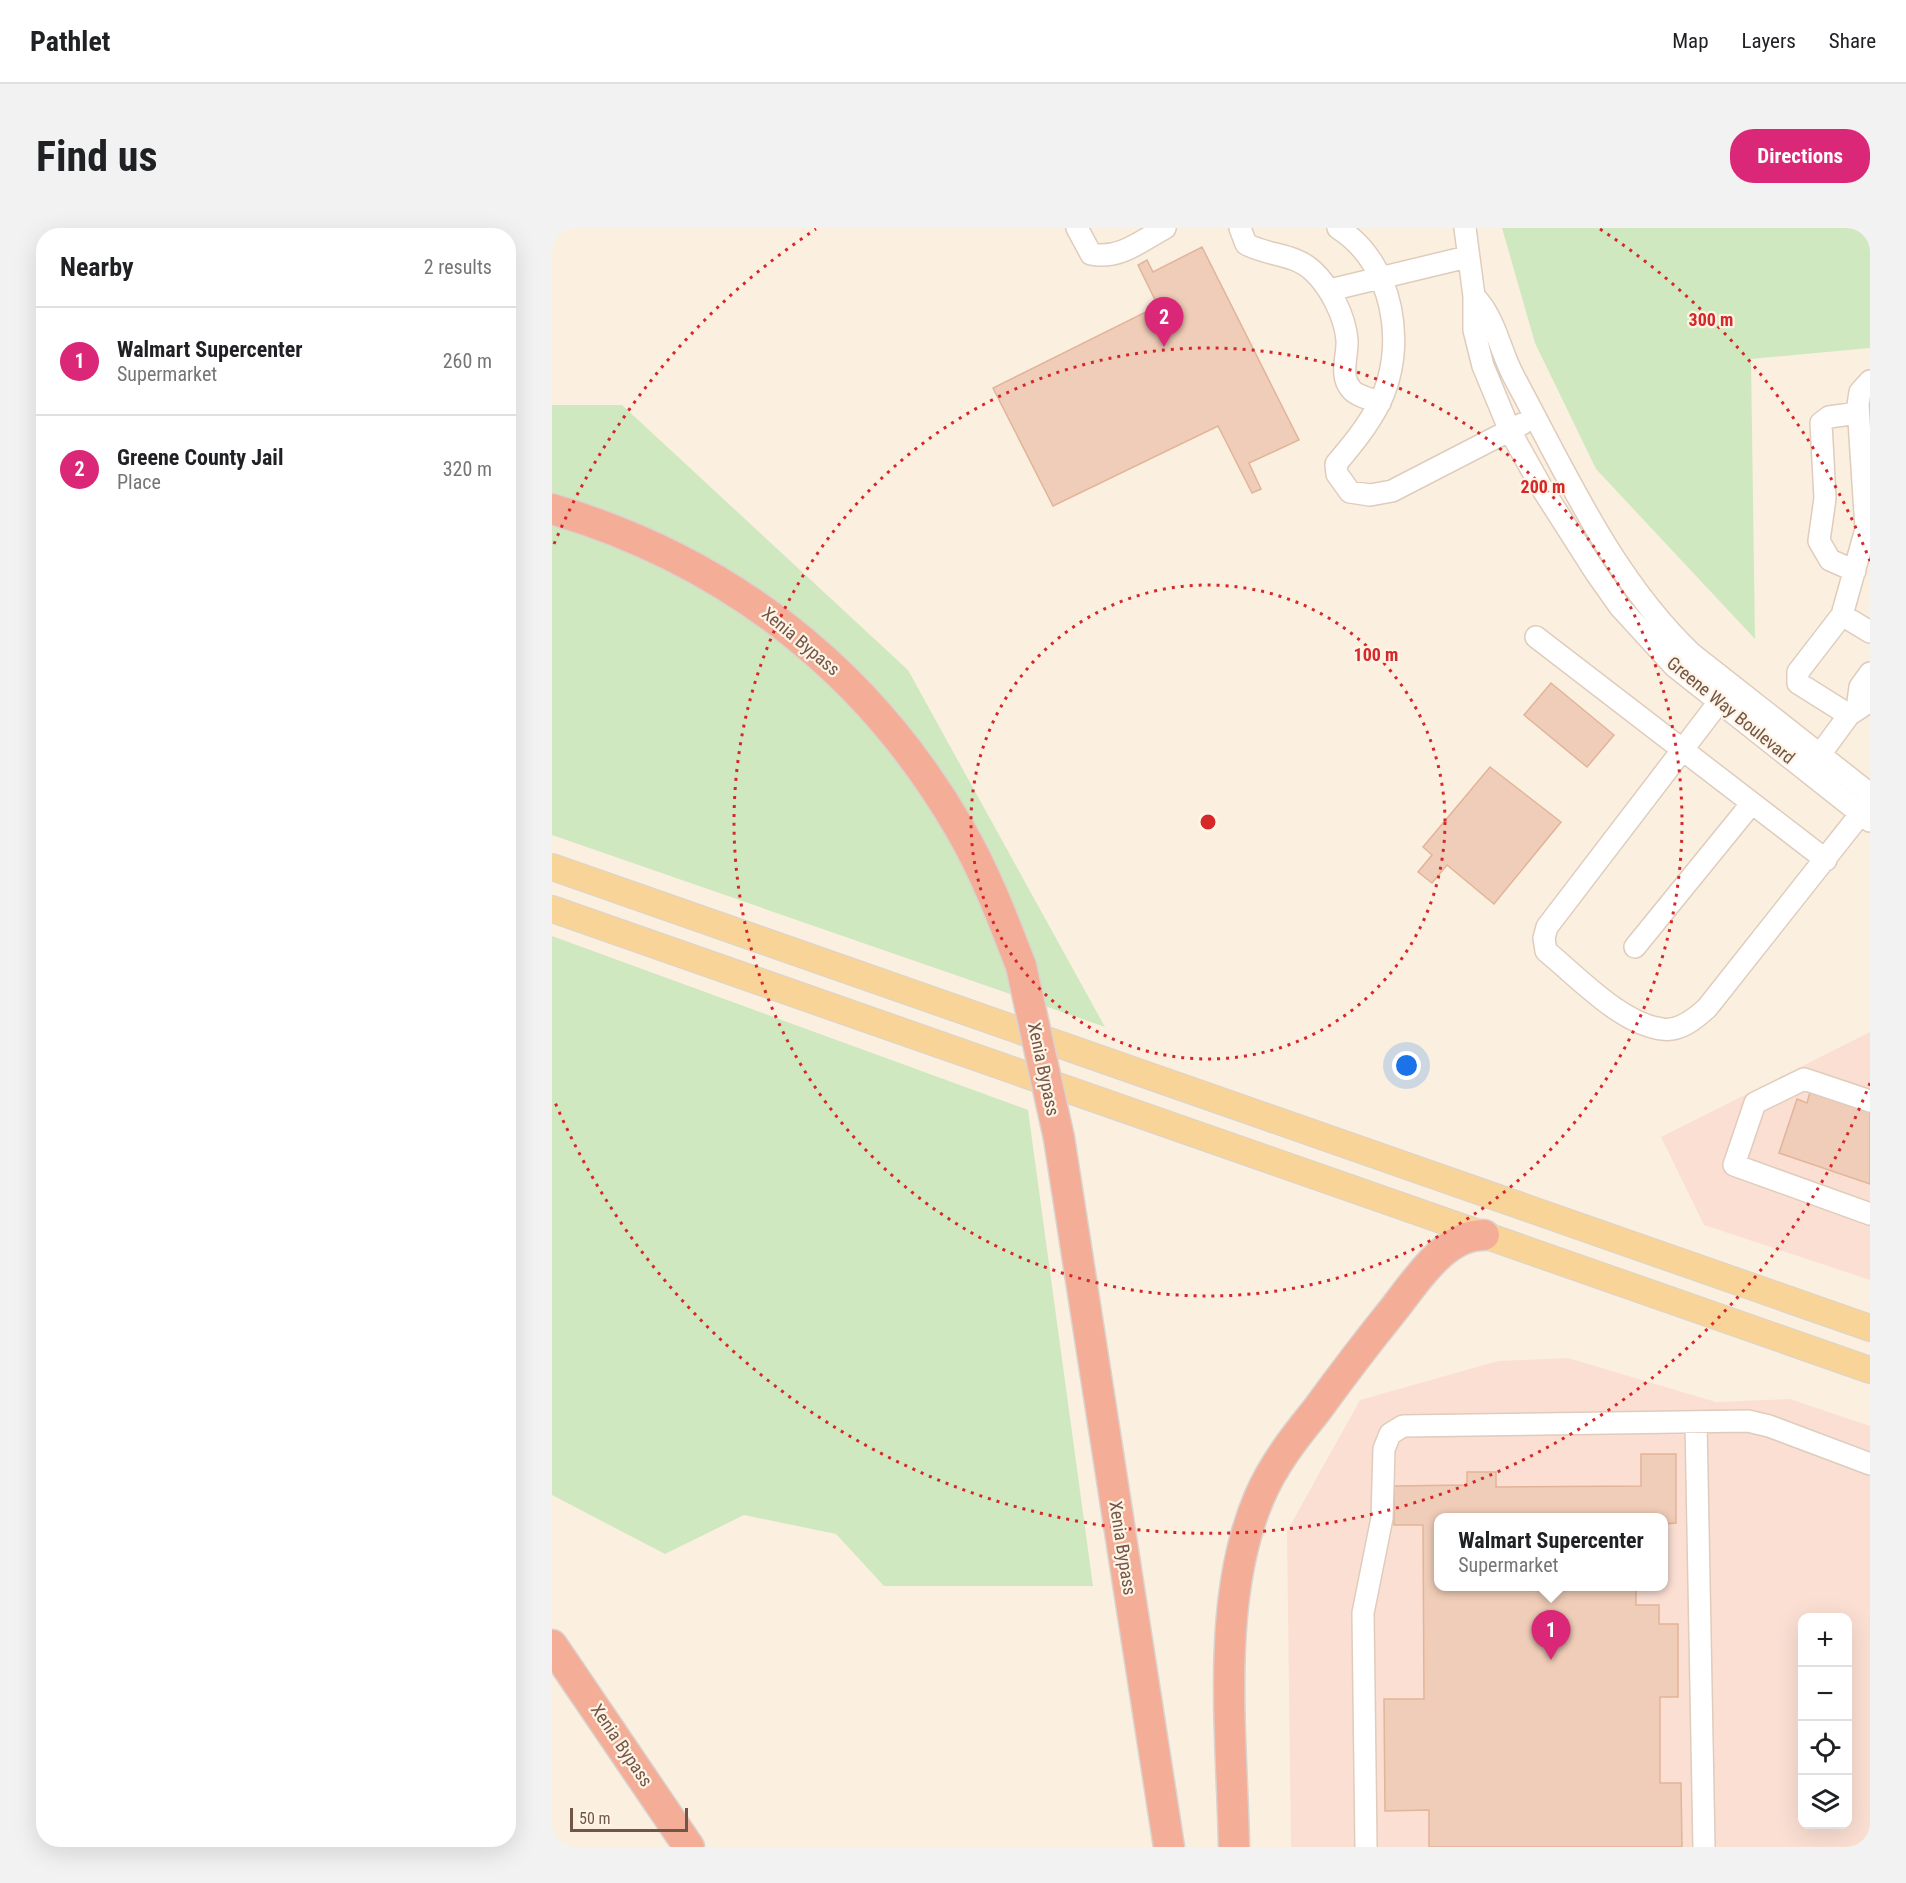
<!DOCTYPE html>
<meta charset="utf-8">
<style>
body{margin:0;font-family:"Roboto Condensed",sans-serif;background:#f2f2f2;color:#202124}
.controls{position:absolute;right:18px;bottom:18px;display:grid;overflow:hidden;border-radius:12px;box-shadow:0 6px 24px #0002}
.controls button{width:54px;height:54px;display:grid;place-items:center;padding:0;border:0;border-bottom:2px solid #e0e0e0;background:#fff;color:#202124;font:30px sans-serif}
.scale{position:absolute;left:18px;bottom:15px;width:118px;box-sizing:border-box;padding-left:6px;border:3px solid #715648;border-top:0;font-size:16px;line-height:21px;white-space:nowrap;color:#715648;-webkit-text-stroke:4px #fff4e5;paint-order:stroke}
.you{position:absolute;left:855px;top:838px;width:21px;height:21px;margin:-15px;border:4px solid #fff;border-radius:50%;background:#1a73e8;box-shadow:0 0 0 9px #1a73e833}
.badge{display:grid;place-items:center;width:39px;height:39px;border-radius:50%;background:#db2777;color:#fff;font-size:20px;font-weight:700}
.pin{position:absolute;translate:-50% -50px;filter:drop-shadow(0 2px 3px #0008)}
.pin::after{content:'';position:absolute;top:32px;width:21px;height:18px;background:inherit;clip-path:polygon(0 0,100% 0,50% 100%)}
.popup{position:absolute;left:882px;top:1285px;width:234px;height:78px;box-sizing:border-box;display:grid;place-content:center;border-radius:12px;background:#fff;filter:drop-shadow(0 2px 4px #0005);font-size:20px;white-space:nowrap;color:#757577}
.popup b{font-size:22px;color:#202124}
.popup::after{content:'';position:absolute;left:50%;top:100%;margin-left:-12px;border:12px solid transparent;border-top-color:#fff}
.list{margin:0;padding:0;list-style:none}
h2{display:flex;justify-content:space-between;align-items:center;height:78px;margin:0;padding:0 24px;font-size:26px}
h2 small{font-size:20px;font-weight:400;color:#757577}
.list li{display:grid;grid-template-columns:39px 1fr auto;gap:18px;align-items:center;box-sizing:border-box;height:108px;padding:0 24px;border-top:2px solid #e0e0e0}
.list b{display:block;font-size:22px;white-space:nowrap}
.list p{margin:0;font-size:20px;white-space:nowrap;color:#757577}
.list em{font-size:20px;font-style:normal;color:#757577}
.icon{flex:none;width:33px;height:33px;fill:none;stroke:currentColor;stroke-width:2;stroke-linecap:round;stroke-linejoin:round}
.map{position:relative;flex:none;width:1318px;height:1619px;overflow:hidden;border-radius:24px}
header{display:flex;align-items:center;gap:36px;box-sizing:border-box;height:84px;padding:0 30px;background:#fff;border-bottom:2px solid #e0e0e0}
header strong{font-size:28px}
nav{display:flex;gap:33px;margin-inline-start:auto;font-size:21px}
.intro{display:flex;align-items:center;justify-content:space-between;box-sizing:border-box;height:144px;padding:0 36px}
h1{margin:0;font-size:42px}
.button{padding:15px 27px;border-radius:24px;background:#db2777;color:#fff;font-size:21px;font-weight:700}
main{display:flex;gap:36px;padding:0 36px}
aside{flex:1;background:#fff;border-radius:24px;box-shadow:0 6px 24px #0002}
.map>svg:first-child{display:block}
.commercial{fill:#fbdfd3;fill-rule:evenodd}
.green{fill:#d0e8bf}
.building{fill:#f0cdb8;stroke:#e2b499;stroke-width:1.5}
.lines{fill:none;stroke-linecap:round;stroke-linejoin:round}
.minor-casing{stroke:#dfccbc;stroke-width:24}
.major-casing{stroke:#dad3cf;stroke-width:28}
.highway-casing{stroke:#dad3cf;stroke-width:33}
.minor{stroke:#fff;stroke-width:21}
.major{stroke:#f9d499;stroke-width:26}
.highway{stroke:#f4ae97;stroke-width:30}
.highway-bridge-casing{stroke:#dad3cf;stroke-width:33;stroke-linecap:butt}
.highway-bridge{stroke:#f4ae97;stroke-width:30}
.ring{fill:none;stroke:#d62828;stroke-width:3;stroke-dasharray:3 6}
.labels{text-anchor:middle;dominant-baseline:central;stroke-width:4.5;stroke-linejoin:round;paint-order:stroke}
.street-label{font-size:18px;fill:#715648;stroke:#fff4e5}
.centre{fill:#d62828;stroke:#fff4e5;stroke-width:3}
.ring-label{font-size:18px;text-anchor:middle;font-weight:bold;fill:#d62828;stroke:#fff4e5;stroke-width:4.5;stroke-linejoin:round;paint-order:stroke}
</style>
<header>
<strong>Pathlet</strong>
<nav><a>Map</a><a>Layers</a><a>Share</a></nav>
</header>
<div class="intro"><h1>Find us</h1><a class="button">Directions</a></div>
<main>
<aside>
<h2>Nearby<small>2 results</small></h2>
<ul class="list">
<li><span class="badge">1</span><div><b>Walmart Supercenter</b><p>Supermarket</p></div><em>260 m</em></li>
<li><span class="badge">2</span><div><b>Greene County Jail</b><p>Place</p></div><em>320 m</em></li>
</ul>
</aside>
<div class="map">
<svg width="1318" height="1619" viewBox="0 0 1318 1619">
<rect width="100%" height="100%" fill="#fbf0e0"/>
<path class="commercial" d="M1318,804V1052L1152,997L1109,909Z
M1016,1130L1164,1174L1238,1171L1318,1198V1619H739L735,1303L808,1172L946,1133ZM886,1290H1112V1358H886ZM1250,1390H1296V1596H1250Z"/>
<path class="green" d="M950,0H1318V120L1199,131L1203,411L1044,241L983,115Z
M0,177H70L356,442L553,799L0,607Z
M0,708L476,882L541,1358H332L284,1306L192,1287L113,1326L0,1267Z"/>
<path class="building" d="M650,19L747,212L697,235L709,261L700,265L666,198L501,278L441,160L606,78L586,37L595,32L601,44Z
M999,455L1062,507L1035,539L972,487Z
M938,539L1009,594L942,676L895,637L880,655L866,644L880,627L871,619Z
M1258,864L1318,884V956L1227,925L1245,871L1255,875Z
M1089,1226H1124V1295L1112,1296V1290H886V1358H1084V1377H1107V1396H1126V1469H1108V1555H1129L1130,1619H877V1582L833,1583L832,1471H872L871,1297H842V1258L915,1257V1244H944V1259L1089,1258Z"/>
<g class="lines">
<g class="minor-casing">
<path id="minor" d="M525,0L539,26C567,32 589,13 613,0
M688,0L694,16C716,28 742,25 761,43C778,59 793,88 795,112C796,128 787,147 799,161C804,168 820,171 828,175
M786,0C842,35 856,119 827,176C815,199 800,217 784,236L785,246L798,264L818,267L840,263L970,196
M913,0L922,68V102L931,138L958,203L991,262L1044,345L1068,379L1122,438L1318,593
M778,62L915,29
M922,68C944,91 947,121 962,149C1014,245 1060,350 1140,426L1318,566
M1303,343L1278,332L1267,313L1273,270L1269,195L1277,189L1306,185
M1290,387L1318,404
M984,409L1274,632
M1180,457L995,699L992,710L994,723C1026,749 1069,796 1110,801C1127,804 1143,791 1155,780L1318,574
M1305,481L1308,459L1318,445
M1297,487L1246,455V444L1290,387L1314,301L1306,177L1308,164L1318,153
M1261,536L1297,487L1318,473
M1083,719L1200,575
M1318,873L1252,851L1203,875L1182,937L1318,986
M1144,1194L1152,1619
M814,1619L811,1385L830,1290L832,1221L838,1206L851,1198L1196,1193L1217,1198L1318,1236"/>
</g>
<g class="major-casing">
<path id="major" d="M0,639L1318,1100
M0,681L1318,1142"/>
</g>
<g class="highway-casing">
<path id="highway" d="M0,281C176,333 316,442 408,601C433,644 451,691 469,738
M507,910L617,1619
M0,1417L137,1619
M682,1619C680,1507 663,1374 707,1270C721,1237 742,1210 764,1183C788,1150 813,1117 838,1086C861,1058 891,1006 932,1007"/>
</g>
<use href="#minor" class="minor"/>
<use href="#major" class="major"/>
<use href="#highway" class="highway"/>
<g class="highway-bridge-casing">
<path id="highway-bridge" d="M469,738L507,910"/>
</g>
<use href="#highway-bridge" class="highway-bridge"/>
</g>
<g class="ring">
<circle cx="656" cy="594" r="237"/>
<circle cx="656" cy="594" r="474"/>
<path d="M1318 855A711 711 0 0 1 2 872M2 316A711 711 0 0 1 264 1M1048 1A711 711 0 0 1 1318 333"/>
</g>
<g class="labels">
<g class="street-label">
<text transform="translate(249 413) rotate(40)">Xenia Bypass</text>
<text transform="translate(1179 482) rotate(39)">Greene Way Boulevard</text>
<text transform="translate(492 841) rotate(78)">Xenia Bypass</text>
<text transform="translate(571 1320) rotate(81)">Xenia Bypass</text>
<text transform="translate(70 1517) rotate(56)">Xenia Bypass</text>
</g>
</g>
<circle cx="656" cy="594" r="9" class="centre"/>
<g class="ring-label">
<text x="1159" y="98">300 m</text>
<text x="991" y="265">200 m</text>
<text x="824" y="433">100 m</text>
</g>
</svg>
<div class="controls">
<button>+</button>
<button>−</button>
<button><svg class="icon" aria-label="locate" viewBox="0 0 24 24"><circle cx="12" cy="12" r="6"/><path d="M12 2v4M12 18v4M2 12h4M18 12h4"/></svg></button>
<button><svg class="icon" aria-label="layers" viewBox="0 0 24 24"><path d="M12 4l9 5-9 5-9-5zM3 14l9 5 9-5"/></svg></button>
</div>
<div class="scale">50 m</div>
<div class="you"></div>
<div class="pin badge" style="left:999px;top:1432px">1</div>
<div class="popup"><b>Walmart Supercenter</b>Supermarket</div>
<div class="pin badge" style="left:612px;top:119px">2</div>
</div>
</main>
